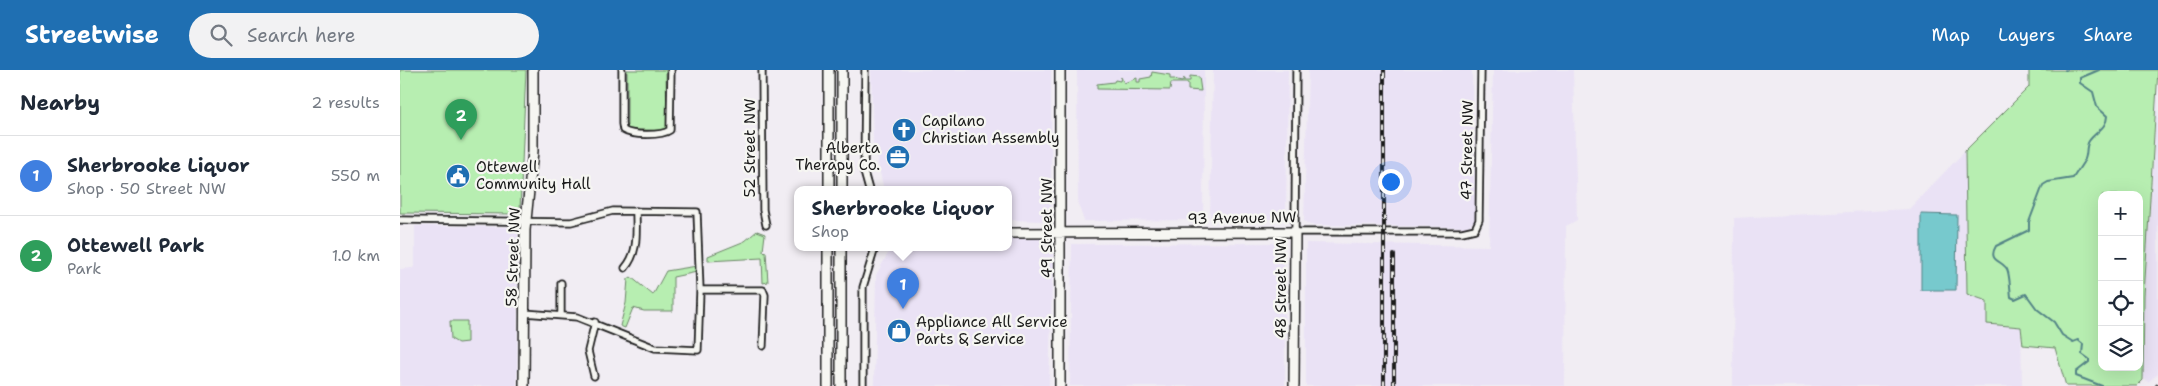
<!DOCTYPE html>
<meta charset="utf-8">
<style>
body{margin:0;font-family:"Shantell Sans",sans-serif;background:#f2f2f3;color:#1f2937}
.controls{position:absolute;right:15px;bottom:15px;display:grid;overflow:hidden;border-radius:10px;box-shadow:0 5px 20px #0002}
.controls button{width:45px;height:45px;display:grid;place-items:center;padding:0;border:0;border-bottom:1px solid #e0e1e3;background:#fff;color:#1f2937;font:25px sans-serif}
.you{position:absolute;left:990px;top:111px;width:18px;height:18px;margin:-12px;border:4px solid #fff;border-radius:50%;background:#1a73e8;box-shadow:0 0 0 8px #1a73e833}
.badge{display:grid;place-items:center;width:32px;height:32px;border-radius:50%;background:#1f6fb2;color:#fff;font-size:16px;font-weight:700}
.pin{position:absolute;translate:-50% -41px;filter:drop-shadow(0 1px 2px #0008)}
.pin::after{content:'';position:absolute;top:26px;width:18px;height:15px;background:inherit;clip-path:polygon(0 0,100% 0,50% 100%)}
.popup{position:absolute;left:394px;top:116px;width:218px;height:65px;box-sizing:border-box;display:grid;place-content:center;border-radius:10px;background:#fff;filter:drop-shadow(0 1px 4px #0005);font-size:16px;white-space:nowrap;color:#747a83}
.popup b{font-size:19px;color:#1f2937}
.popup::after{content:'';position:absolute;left:50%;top:100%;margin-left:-10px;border:10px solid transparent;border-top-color:#fff}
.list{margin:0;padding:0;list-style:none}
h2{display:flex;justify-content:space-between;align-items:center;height:65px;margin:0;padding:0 20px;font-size:21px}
h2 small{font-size:16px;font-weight:400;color:#747a83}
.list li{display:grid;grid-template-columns:32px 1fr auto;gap:15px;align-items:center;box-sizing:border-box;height:80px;padding:0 20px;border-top:1px solid #e0e1e3}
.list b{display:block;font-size:19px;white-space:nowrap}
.list p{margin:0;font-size:16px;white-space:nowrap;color:#747a83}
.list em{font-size:16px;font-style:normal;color:#747a83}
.icon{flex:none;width:28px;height:28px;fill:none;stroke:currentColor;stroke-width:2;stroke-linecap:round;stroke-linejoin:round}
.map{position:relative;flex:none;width:1758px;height:316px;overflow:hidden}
header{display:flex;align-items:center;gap:30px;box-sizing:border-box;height:70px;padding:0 25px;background:#1f6fb2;color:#fff}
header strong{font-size:24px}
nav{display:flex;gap:28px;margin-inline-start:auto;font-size:18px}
.search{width:350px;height:45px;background:#f2f2f3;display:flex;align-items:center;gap:12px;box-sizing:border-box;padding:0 18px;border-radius:28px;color:#747a83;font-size:19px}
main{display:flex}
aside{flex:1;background:#fff}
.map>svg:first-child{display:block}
.built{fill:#eae2f5}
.green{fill:#b7eeb1;stroke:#6a8566;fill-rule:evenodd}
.water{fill:#77c9cd;stroke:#538486}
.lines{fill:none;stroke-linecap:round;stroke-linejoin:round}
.stream{stroke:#538486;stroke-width:2}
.street-casing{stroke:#1c1c1c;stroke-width:9}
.secondary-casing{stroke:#1c1c1c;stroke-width:12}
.street{stroke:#f6f6f2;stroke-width:5.5}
.secondary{stroke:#f6f6f2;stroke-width:9}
.rail-casing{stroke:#1c1c1c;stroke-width:4}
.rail{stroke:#f6f6f2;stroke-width:2;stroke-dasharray:5.5;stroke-linecap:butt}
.labels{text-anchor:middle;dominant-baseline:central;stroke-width:4.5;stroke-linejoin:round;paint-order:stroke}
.poi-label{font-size:15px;fill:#1c1c1c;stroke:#f6f6f2;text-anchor:start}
.street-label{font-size:15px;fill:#1c1c1c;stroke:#f6f6f2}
</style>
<header>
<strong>Streetwise</strong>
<div class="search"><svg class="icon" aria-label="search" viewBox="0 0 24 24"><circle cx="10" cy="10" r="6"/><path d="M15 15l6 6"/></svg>Search here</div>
<nav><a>Map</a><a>Layers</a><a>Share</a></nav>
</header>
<main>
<aside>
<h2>Nearby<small>2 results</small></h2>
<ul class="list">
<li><span class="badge" style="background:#3f7fe0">1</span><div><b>Sherbrooke Liquor</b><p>Shop · 50 Street NW</p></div><em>550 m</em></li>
<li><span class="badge" style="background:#2e9e5b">2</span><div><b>Ottewell Park</b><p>Park</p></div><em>1.0 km</em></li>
</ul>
</aside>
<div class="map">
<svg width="1758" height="316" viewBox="0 0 1758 316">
<rect width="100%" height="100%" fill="#f1edf3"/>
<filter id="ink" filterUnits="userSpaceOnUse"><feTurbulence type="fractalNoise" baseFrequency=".02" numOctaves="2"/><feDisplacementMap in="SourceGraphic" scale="10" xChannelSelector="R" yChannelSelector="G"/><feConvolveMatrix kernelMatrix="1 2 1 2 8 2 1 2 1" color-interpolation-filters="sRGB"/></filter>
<g filter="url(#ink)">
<path class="built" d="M471,0H651V140L643,151L608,150V120H484L473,72Z
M677,0H804L803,150L684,151L678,134Z
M813,0H888L886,149L810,148Z
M908,0H1072L1075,150L1068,157L910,155L904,151Z
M1093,0H1173L1177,150L1166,156L1165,316H906V173L1089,176Z
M1758,15V304L1748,312L1743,307L1744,225Z
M1565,81L1570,225L1587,231V254L1621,257L1622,316H1333L1334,148L1509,139Z
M15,156L113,157L118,162L117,316H0V199L13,198L15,194Z
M646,167L653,175L649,316H474L476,205L491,178H608V169Z
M884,173L885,316H670L672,174Z"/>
<path class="green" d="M0,0H126L120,140L117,144L0,143Z
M227,0H266L267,60H227Z
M1629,0H1758L1744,225L1743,310L1737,316H1666L1655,278L1623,275L1621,257L1587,254V231L1567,224L1565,81L1629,17ZM1702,125H1739V297H1702Z
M752,2L770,5V9H775L777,11L782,12L784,8V11H790V6L799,7L801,21L788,20V13H771L770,20L697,19V14L714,12L715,10L720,11L721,7L724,13L737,8V12H740V9L751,7Z
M357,161L365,164L363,181L366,182L368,212L363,213L362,188L308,191V186L345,171Z
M297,196V202L273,207V241H244L233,238L225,258L220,256L226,233L228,209L231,207L253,225L266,201Z
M50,251H67V272L58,273L51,269Z"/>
<path class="water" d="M1521,144L1557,145L1556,220H1521Z"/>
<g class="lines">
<path class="stream" d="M1665,0H1666
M1699,0L1680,8V13L1693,22L1697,37L1707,46C1707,58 1695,62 1689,71C1685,77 1688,85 1684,91C1680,97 1677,102 1673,108L1648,112L1643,115L1629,152V160L1596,176C1586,193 1606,190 1608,202C1610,210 1610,218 1611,227L1615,229L1626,224L1637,239L1654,252L1662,265L1673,272L1678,270L1683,274L1682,284L1689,289V292L1676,302V306L1702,316"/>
<g class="street-casing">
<path id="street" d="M222,0V54L223,60C232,66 262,66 270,60L271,0
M362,0L363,140L366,155
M465,0L464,102L469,120
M896,0L895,162H1062L1075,159L1079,150L1081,0
M0,150L171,152L213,141L297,142L300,220L298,280L255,278L177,247L124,243
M225,198C239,182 236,162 236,141
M300,220H363L365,225L363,276
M161,244V213
M194,306L188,281L195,252
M463,316V217L475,178"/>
</g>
<g class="secondary-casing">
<path id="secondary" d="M429,120V0
M442,120V0
M608,163L895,162L894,316
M124,316L125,160L133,81V0
M428,316V178
M441,316V178
M660,316V0"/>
</g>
<use href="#street" class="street"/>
<use href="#secondary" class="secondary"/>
<g class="rail-casing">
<path id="rail" d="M984,316V0
M994,316V185
M1757,316L1758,315"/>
</g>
<use href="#rail" class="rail"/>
</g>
</g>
<defs>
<g id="church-disc" transform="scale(1.25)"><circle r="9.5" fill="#1f6fb2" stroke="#f6f6f2"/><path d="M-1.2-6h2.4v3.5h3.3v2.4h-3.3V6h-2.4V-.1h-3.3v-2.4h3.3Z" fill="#fff"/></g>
<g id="office-disc" transform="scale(1.25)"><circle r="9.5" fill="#1f6fb2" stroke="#f6f6f2"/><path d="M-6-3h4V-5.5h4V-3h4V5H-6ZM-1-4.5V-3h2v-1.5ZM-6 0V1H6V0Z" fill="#fff"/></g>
<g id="civic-disc" transform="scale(1.25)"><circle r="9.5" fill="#1f6fb2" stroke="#f6f6f2"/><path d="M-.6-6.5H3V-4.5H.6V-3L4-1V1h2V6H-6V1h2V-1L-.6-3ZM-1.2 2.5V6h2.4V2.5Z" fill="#fff"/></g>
<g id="shop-disc" transform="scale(1.25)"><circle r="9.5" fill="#1f6fb2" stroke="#f6f6f2"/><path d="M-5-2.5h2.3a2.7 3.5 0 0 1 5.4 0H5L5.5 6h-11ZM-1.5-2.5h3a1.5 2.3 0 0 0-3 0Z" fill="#fff"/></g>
</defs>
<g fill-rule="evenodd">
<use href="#church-disc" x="504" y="60"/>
<use href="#office-disc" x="498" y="87"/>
<use href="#civic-disc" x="58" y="106"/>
<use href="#shop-disc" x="499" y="261"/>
</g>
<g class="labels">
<g class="poi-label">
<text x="522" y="51">Capilano<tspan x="522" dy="17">Christian Assembly</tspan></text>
<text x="480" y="78" text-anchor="end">Alberta<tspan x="480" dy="17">Therapy Co.</tspan></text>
<text x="76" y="97">Ottewell<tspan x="76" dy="17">Community Hall</tspan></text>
<text x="516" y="252">Appliance All Service<tspan x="516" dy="17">Parts &amp; Service</tspan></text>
</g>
<g class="street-label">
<text transform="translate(350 78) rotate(-90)">52 Street NW</text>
<text transform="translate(1067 80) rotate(-89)">47 Street NW</text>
<text transform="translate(842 148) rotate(-1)">93 Avenue NW</text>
<text transform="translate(647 158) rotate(-90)">49 Street NW</text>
<text transform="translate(113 187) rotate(-88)">58 Street NW</text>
<text transform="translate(881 218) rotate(-90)">48 Street NW</text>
</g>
</g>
</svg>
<div class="controls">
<button>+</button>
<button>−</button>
<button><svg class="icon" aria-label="locate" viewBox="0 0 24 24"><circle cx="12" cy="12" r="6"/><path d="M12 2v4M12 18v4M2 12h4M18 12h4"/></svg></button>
<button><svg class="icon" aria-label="layers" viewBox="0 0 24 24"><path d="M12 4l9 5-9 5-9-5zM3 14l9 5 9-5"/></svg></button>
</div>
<div class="you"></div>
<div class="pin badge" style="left:503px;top:239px;background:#3f7fe0">1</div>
<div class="popup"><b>Sherbrooke Liquor</b>Shop</div>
<div class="pin badge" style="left:61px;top:70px;background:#2e9e5b">2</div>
</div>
</main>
